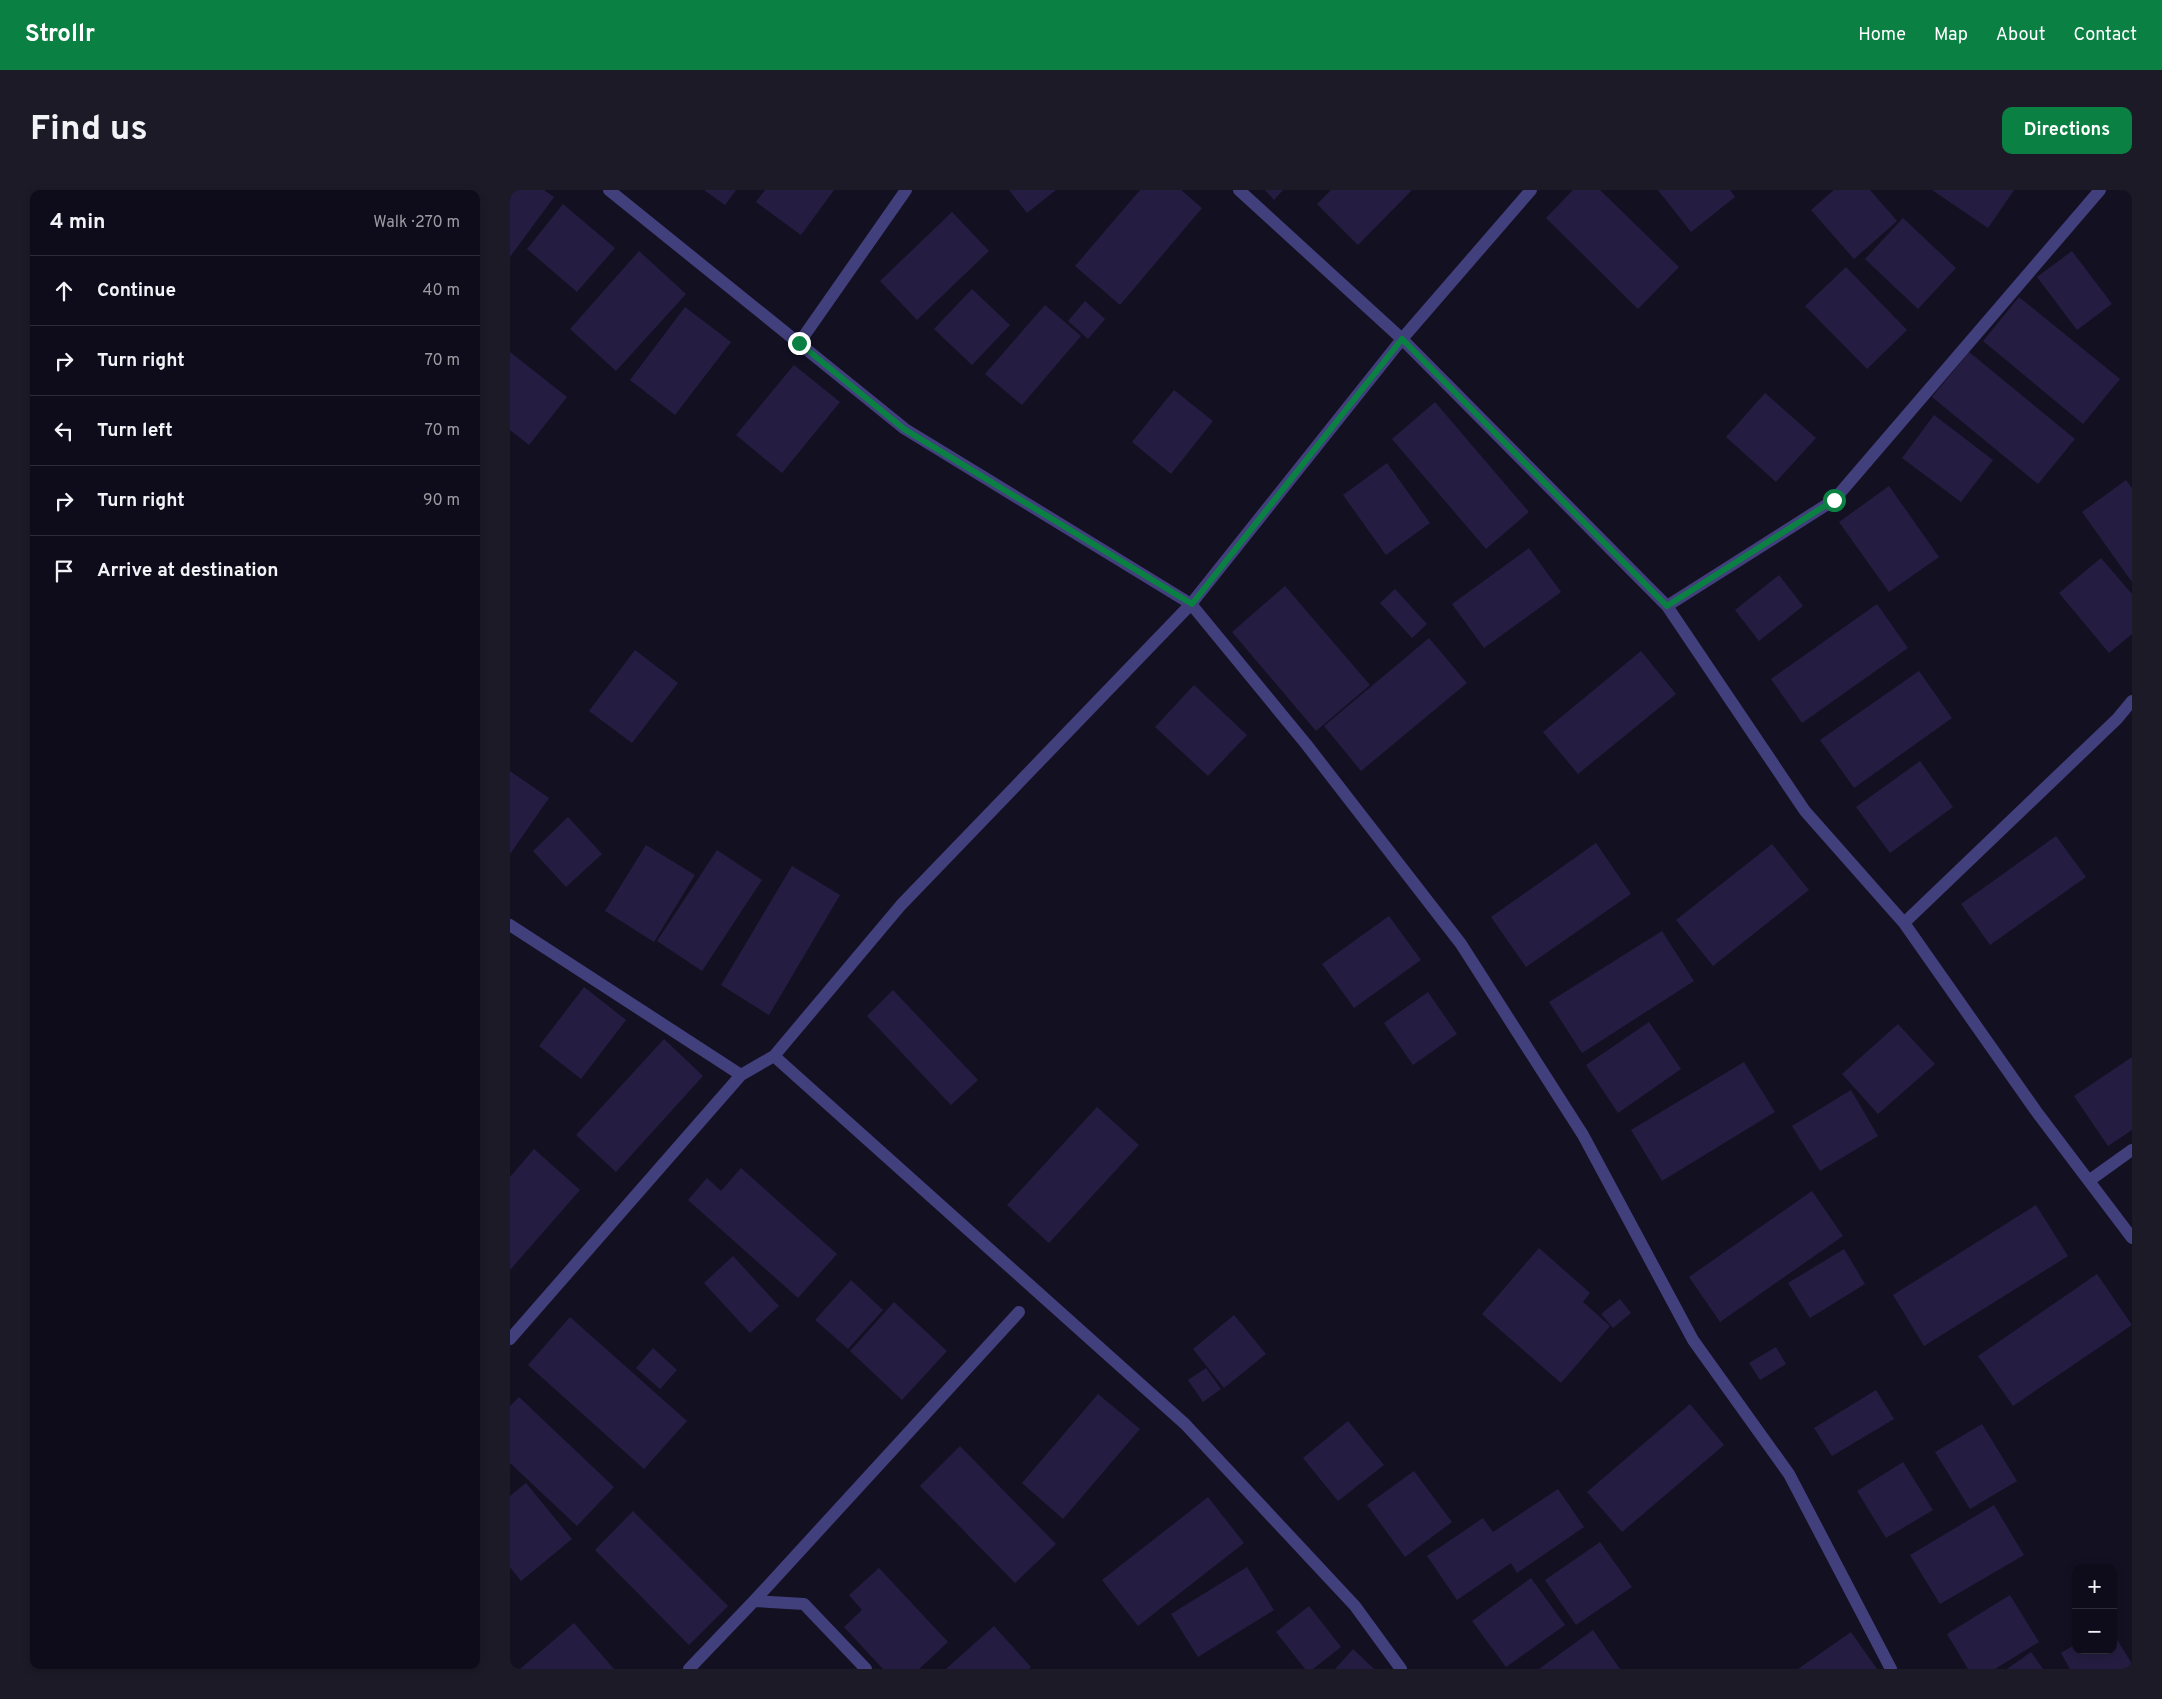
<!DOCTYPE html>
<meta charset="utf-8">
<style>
body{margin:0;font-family:Overpass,sans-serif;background:#1c1a27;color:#f1f3f6}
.controls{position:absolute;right:15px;bottom:15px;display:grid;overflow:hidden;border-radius:10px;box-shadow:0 2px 8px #0003}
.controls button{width:45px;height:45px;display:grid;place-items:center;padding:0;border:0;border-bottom:1px solid #2e2c39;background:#0e0c1a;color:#f1f3f6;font:25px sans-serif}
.stop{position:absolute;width:15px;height:15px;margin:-11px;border:4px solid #0b8043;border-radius:50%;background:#fff}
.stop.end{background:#0b8043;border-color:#fff;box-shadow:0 1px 5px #0008}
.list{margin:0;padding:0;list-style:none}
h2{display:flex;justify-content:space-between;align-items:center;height:65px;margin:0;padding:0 20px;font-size:21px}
h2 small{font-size:16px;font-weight:400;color:#9b9ba2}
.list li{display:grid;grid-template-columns:32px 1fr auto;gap:15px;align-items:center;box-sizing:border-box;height:70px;padding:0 20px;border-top:1px solid #2e2c39}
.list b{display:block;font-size:19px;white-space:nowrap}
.list em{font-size:16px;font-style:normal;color:#9b9ba2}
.icon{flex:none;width:28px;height:28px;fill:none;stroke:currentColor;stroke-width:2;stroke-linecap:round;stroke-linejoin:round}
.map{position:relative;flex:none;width:1622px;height:1479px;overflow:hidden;border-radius:10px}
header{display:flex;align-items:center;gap:30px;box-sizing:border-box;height:70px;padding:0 25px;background:#0b8043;color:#fff}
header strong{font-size:24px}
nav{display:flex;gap:28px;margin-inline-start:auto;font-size:18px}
.intro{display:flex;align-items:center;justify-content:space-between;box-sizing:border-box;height:120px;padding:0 30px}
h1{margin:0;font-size:35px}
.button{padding:12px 22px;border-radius:10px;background:#0b8043;color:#fff;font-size:18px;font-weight:700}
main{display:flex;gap:30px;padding:0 30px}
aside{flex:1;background:#0e0c1a;border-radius:10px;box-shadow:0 2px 8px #0003}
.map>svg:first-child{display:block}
.building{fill:#251d41}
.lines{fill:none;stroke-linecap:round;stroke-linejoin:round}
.street{stroke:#423f7d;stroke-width:12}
.route{stroke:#0b8043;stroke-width:6}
</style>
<header>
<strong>Strollr</strong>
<nav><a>Home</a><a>Map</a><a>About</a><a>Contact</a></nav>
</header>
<div class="intro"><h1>Find us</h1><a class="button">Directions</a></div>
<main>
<aside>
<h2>4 min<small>Walk · 270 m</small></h2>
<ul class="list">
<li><svg class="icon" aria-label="ahead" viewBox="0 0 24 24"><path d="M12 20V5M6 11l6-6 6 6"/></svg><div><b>Continue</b></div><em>40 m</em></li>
<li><svg class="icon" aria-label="right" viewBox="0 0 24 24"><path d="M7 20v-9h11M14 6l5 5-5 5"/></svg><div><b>Turn right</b></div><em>70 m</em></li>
<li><svg class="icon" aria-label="left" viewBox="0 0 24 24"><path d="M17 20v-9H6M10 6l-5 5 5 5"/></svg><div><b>Turn left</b></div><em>70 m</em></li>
<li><svg class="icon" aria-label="right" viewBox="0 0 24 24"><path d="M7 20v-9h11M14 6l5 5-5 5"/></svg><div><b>Turn right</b></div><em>90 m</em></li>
<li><svg class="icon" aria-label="arrive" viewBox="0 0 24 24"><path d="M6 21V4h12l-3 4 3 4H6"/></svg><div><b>Arrive at destination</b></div></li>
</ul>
</aside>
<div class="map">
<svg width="1622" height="1479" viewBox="0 0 1622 1479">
<rect width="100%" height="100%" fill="#131022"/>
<path class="building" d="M0,0H34L44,7L0,67Z
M194,0H226L215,15Z
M255,0H324L291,45L246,12Z
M499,0H546L517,23Z
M630,0H671L692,18L610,115L565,76Z
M755,0H773L764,10Z
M821,0H902L848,55L807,14Z
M1063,0H1090L1169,77L1128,119L1036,28Z
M1148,0H1220L1225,7L1181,42Z
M1324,0H1360L1387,31L1344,69L1301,20Z
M1422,0H1504L1478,38Z
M53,14L105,58L67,102L17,59Z
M442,22L479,61L407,130L370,91Z
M1393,28L1446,78L1408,119L1355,69Z
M129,61L176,104L106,181L60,139Z
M1562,61L1602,114L1567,140L1527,87Z
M1336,77L1397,140L1357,179L1295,116Z
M462,99L500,135L462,175L424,139Z
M1509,107L1610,189L1573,234L1473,151Z
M575,111L595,129L578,149L558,131Z
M535,115L571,146L512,215L475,184Z
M175,117L221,152L165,225L120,190Z
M0,162L57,207L19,255L0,240Z
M1459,162L1565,249L1528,294L1422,207Z
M284,175L330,212L272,283L226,245Z
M664,200L703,231L661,284L622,252Z
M1255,203L1306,248L1266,292L1216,247Z
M925,212L1019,322L976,359L882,249Z
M1424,225L1483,270L1451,312L1392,268Z
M877,273L920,333L876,365L833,305Z
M1616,290L1622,298V392L1572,322Z
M1379,296L1429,367L1379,402L1329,332Z
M1019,358L1051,402L974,458L942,414Z
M1591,368L1622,404V444L1599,463L1549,403Z
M1269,385L1293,416L1249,451L1225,420Z
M775,396L860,495L806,541L722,442Z
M885,399L917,434L902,448L870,413Z
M1367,414L1398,458L1292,533L1261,489Z
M919,448L957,493L851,581L814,536Z
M125,460L168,493L122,553L79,521Z
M1131,461L1166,504L1068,584L1033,542Z
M1409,481L1442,528L1344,598L1310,550Z
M684,495L737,545L698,586L645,537Z
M1410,571L1443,617L1380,663L1346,617Z
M0,581L39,608L0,664Z
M58,627L92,664L56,697L23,661Z
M1546,646L1576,687L1480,755L1451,714Z
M1086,653L1121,704L1016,777L981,727Z
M1262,654L1299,700L1203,776L1166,730Z
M136,655L185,685L144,752L95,721Z
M207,660L252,690L192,781L147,751Z
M282,676L330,705L259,825L211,795Z
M879,726L911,770L844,818L812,774Z
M1152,741L1184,791L1072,863L1039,812Z
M74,797L116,830L71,889L29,856Z
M383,800L468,890L441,915L357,826Z
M918,802L947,844L903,875L874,833Z
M1139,832L1171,879L1108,923L1076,875Z
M1388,834L1425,874L1368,924L1332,884Z
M154,849L193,886L106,982L66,945Z
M1622,867V940L1598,956L1564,906Z
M1234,872L1265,922L1152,991L1121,940Z
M1341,900L1368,946L1310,981L1282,936Z
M587,917L629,955L539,1053L497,1015Z
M24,959L70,1000L0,1080V987Z
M231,978L327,1064L288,1108L178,1010L197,988L211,1001Z
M1302,1001L1333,1046L1210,1132L1179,1087Z
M1526,1015L1558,1066L1414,1156L1383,1105Z
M1029,1058L1080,1103L1073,1112L1100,1136L1051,1193L972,1124Z
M1334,1059L1355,1094L1300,1128L1278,1093Z
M223,1066L269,1116L240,1143L194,1093Z
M1587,1084L1622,1135L1503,1216L1468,1166Z
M341,1090L373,1120L338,1159L305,1130Z
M1110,1109L1121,1123L1103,1138L1091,1124Z
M384,1112L437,1161L392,1210L340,1161Z
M724,1125L756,1164L714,1198L683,1159Z
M60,1127L177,1231L134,1279L18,1175Z
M1266,1157L1276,1174L1250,1190L1239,1173Z
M143,1158L167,1180L150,1199L126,1178Z
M696,1178L711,1199L693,1212L678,1190Z
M1366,1200L1384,1229L1322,1266L1304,1238Z
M588,1204L630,1239L553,1329L512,1293Z
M9,1207L104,1297L67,1336L0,1273V1216Z
M1180,1214L1214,1255L1112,1342L1077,1302Z
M838,1231L874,1275L828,1311L793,1268Z
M1472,1234L1507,1291L1460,1319L1425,1262Z
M450,1256L546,1354L505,1393L410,1296Z
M1393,1272L1423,1320L1376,1348L1347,1301Z
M904,1281L942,1332L895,1367L857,1315Z
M16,1293L62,1349L11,1391L0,1377V1306Z
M1048,1299L1074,1337L1007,1383L1001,1373L947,1410L917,1366L973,1328L983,1342Z
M698,1307L734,1353L628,1436L592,1390Z
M1484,1315L1514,1365L1430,1414L1400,1365Z
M123,1321L218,1416L179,1455L85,1360Z
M1090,1352L1122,1397L1066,1435L1035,1390Z
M737,1377L764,1420L688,1467L661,1424Z
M369,1378L438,1452L409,1479H373L334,1437L352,1420L339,1405Z
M1021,1388L1055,1435L996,1477L962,1431Z
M1500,1405L1529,1452L1485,1479H1458L1437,1444Z
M799,1416L831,1457L803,1479H795L766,1442Z
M64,1433L104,1479H10Z
M484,1436L521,1477L519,1479H436Z
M1083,1440L1110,1479H1029Z
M1341,1442L1367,1479H1288Z
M1603,1443L1622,1474V1479H1560L1551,1463L1566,1454V1460H1603Z
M843,1459L864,1479H825Z
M1521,1462L1533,1479H1497Z"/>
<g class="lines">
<path class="street" d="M99,0L395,239L681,414L796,554L951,754L1073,945L1183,1150L1279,1284L1381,1479
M729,0L892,149L1157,416L1295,621L1394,733L1526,921L1622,1048
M289,153L396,0
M1157,416L1324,310L1590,0
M1394,733L1607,529L1622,511
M0,735L231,885
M264,866L675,1234L845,1416L891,1479
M1580,990L1622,960
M0,1149L231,885L264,866L391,715L681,414L892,149L1021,0
M244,1411L294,1414L356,1479
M179,1479L244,1411L509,1122"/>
</g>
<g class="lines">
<path class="route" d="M289,153L394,239L682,414L892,149L1157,416L1324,310"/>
</g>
</svg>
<div class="controls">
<button>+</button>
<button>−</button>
</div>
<div class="stop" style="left:1324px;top:310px"></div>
<div class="stop end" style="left:289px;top:153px"></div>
</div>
</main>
